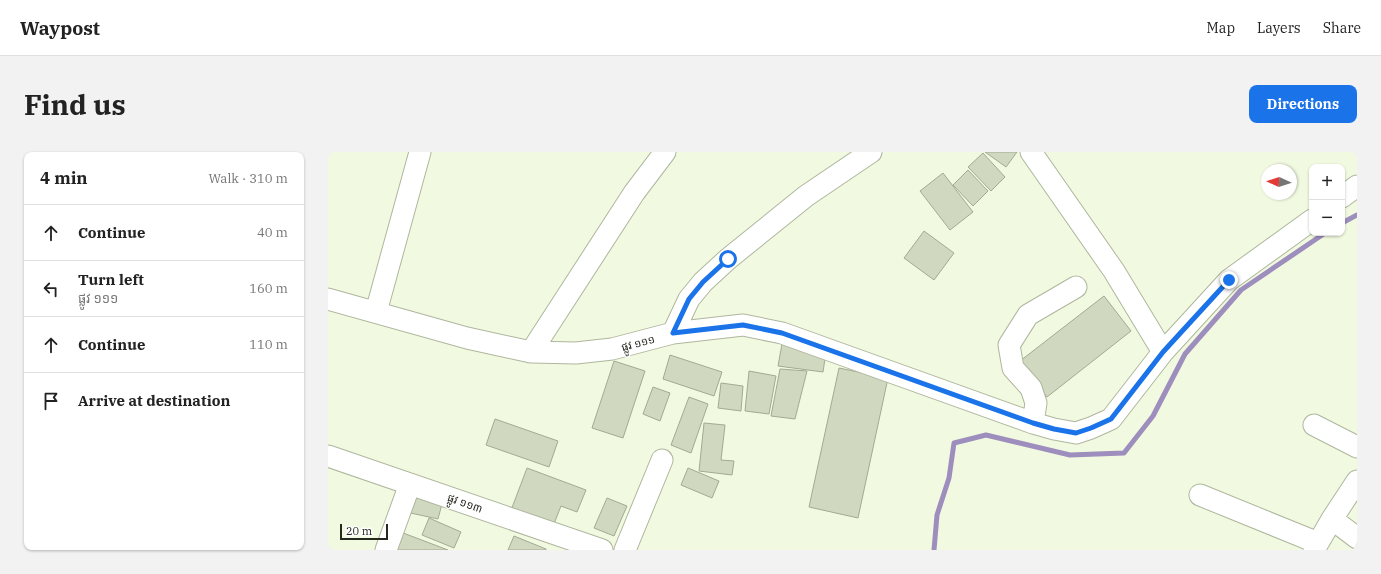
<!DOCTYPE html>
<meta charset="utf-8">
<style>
body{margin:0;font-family:"IBM Plex Serif","Noto Sans Khmer",serif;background:#f2f2f2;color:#222}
.controls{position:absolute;right:12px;top:12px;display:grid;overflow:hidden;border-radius:8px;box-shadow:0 1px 3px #0004}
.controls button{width:36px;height:36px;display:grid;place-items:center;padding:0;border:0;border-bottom:1px solid #e0e0e0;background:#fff;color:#222;font:20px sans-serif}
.compass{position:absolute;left:933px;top:12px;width:36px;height:36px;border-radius:50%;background:#fff;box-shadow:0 1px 3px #0004;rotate:273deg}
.scale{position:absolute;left:12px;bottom:10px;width:48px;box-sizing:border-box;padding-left:4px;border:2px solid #262920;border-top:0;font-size:11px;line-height:14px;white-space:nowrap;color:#262920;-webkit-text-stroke:3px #fff;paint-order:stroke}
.stop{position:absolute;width:12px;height:12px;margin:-9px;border:3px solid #1a73e8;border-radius:50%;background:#fff}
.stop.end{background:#1a73e8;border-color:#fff;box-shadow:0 1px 4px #0008}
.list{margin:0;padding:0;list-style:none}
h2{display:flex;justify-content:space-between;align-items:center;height:52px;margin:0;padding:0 16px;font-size:17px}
h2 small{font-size:13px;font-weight:400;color:#767676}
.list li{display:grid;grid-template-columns:26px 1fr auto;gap:12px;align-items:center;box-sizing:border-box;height:56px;padding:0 16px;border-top:1px solid #e0e0e0}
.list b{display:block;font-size:15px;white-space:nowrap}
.list p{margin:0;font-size:13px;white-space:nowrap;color:#767676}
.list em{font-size:13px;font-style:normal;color:#767676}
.icon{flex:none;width:22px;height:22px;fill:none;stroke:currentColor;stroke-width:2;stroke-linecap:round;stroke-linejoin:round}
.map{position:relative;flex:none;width:1029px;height:398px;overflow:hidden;border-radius:8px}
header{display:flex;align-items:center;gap:24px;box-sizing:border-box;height:56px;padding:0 20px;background:#fff;border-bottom:1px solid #e0e0e0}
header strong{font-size:19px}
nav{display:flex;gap:22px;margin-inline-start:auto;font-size:14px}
.intro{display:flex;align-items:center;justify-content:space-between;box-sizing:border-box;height:96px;padding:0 24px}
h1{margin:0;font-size:28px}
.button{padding:10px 18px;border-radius:8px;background:#1a73e8;color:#fff;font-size:14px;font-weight:700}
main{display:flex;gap:24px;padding:0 24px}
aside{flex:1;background:#fff;border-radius:8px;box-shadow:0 1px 3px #0004}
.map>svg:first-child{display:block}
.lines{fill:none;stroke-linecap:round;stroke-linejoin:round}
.stream{stroke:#9d8ebe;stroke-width:5}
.building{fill:#d0d8bf;stroke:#a2aa92}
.minor-casing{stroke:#aeb79e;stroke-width:23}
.minor{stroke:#fff;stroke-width:21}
.route{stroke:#1a73e8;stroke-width:5}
.labels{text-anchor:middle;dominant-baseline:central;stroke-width:3;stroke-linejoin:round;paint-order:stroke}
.street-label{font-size:11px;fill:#262920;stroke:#fff}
</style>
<header>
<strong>Waypost</strong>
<nav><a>Map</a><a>Layers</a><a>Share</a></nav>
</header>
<div class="intro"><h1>Find us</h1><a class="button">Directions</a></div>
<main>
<aside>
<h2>4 min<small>Walk · 310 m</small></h2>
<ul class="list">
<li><svg class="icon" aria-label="ahead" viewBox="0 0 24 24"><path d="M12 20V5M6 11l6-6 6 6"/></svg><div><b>Continue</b></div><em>40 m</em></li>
<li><svg class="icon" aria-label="left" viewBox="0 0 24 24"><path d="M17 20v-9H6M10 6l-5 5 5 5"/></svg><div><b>Turn left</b><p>ផ្លូវ ១១១</p></div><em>160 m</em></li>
<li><svg class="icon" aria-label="ahead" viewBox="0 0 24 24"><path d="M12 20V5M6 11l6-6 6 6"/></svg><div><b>Continue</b></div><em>110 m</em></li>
<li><svg class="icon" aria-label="arrive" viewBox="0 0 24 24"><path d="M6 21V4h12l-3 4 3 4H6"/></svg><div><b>Arrive at destination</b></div></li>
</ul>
</aside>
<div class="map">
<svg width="1029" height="398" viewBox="0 0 1029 398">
<rect width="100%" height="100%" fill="#f1fae0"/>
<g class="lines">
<path class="stream" d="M1014,71L1029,63
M606,398L609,363L621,326L626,291L658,283L742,303L796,301L825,264L857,202L913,138L997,81"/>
</g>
<path class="building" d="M657,0H689L678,15Z
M655,1L677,25L663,39L640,15Z
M640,18L660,39L645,54L625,33Z
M615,21L645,60L622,78L592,39Z
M596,79L626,101L606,128L576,106Z
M776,144L803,179L719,245L692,209Z
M454,192L498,200L495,220L450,214Z
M342,203L394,220L386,244L335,227Z
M286,209L317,219L295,286L264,276Z
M511,216L560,226L530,366L481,355Z
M452,217L479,219L467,267L443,264Z
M421,219L448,224L441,262L417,259Z
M393,231L415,234L413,259L390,256Z
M325,235L342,241L332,269L315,262Z
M361,245L380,252L363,301L343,293Z
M167,267L230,289L221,315L158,293Z
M376,271L397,273L393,308L406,309L404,323L371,319Z
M199,316L258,338L249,360L233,354L224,377L182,361Z
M360,316L391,329L384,346L353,333Z
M84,341L114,352L110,367L78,360Z
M279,346L299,354L286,384L266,376Z
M101,366L133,380L126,396L94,383Z
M70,379L120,398H63Z
M186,384L218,397V398H180Z"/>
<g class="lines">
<g class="minor-casing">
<path id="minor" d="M703,0L786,119L835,200
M1014,45L1029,34
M0,147L139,186L203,200L248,201L284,197L345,181L415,173L454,181L705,271L726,277L748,281L763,276L783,267L835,200L901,128L984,68
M48,160L92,0
M345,181L361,147L375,130L400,107L478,44L543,0
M203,200L306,41L337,0
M705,271L708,251L703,236L685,216L681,193L700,163L748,135
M986,273L1029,295
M0,304L274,398
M872,343L990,391
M1004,367L1029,386
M58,398L82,332
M297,398L334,308
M986,398L1004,367L1029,329"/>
</g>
<use href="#minor" class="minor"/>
</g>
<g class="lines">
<path class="route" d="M400,107L375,130L361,147L345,181L415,173L454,181L705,271L726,277L748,281L763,276L783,267L835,200L901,128"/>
</g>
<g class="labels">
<g class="street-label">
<text transform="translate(310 191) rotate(-15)">ផ្លូវ ១១១</text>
<text transform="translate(137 351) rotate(19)">ផ្លូវ ១១៣</text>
</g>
</g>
</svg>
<div class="controls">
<button>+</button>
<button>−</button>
</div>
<svg class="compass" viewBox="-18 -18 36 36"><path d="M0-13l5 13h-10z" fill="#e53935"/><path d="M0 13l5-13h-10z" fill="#767676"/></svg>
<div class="scale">20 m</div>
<div class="stop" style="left:400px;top:107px"></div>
<div class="stop end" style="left:901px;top:128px"></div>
</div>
</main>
